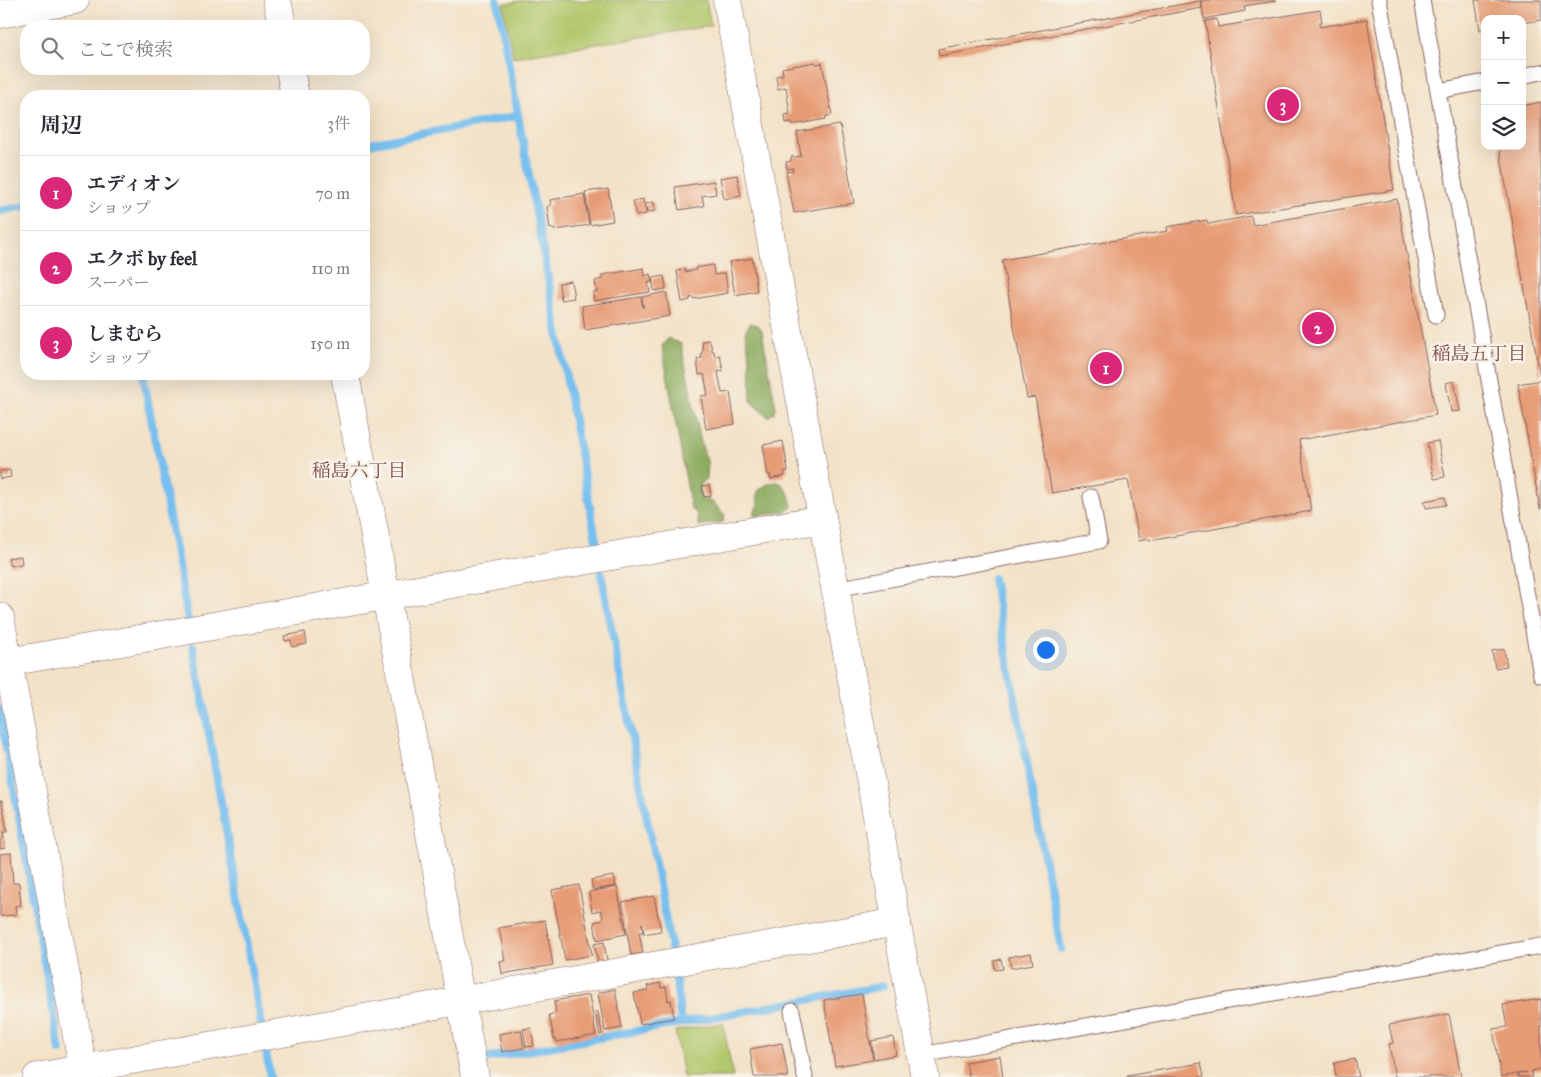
<!DOCTYPE html>
<html lang="ja">
<meta charset="utf-8">
<style>
body{margin:0;font-family:"IM FELL Great Primer","Noto Serif JP",serif;background:#f7f7f7;color:#2b2b33}
.controls{position:absolute;right:15px;top:15px;display:grid;overflow:hidden;border-radius:10px;box-shadow:0 5px 20px #0002}
.controls button{width:45px;height:45px;display:grid;place-items:center;padding:0;border:0;border-bottom:1px solid #e1e1e2;background:#fff;color:#2b2b33;font:25px sans-serif}
.you{position:absolute;left:1045px;top:649px;width:18px;height:18px;margin:-12px;border:4px solid #fff;border-radius:50%;background:#1a73e8;box-shadow:0 0 0 8px #1a73e833}
.badge{display:grid;place-items:center;width:32px;height:32px;border-radius:50%;background:#db2777;color:#fff;font-size:16px;font-weight:700}
.pin{position:absolute;translate:-50% -50%;border:2px solid #fff;box-shadow:0 1px 5px #0006}
.list{margin:0;padding:0;list-style:none}
h2{display:flex;justify-content:space-between;align-items:center;height:65px;margin:0;padding:0 20px;font-size:21px}
h2 small{font-size:16px;font-weight:400;color:#7c7c81}
.list li{display:grid;grid-template-columns:32px 1fr auto;gap:15px;align-items:center;box-sizing:border-box;height:75px;padding:0 20px;border-top:1px solid #e1e1e2}
.list b{display:block;font-size:19px;white-space:nowrap}
.list p{margin:0;font-size:16px;white-space:nowrap;color:#7c7c81}
.list em{font-size:16px;font-style:normal;color:#7c7c81}
.icon{flex:none;width:28px;height:28px;fill:none;stroke:currentColor;stroke-width:2;stroke-linecap:round;stroke-linejoin:round}
.map{position:relative;flex:none;width:1541px;height:1077px;overflow:hidden}
.search{position:absolute;background:#fff;box-shadow:0 5px 20px #0002;left:20px;top:20px;width:350px;height:55px;display:flex;align-items:center;gap:12px;box-sizing:border-box;padding:0 18px;border-radius:20px;color:#7c7c81;font-size:19px}
.panel{position:absolute;background:#fff;box-shadow:0 5px 20px #0002;left:20px;top:90px;width:350px;height:290px;border-radius:20px}
.map>svg:first-child{display:block}
.green{fill:#b2c86d;stroke:#7e744c}
.forest{fill:#8dac60;stroke:#6c6646}
.lines{fill:none;stroke-linecap:round;stroke-linejoin:round}
.stream{stroke:#77bfef;stroke-width:8}
.building{fill:#e79c76}
.service-casing{stroke:#856362;stroke-width:17}
.minor-casing{stroke:#856362;stroke-width:29}
.tertiary-casing{stroke:#856362;stroke-width:29}
.service{stroke:#fff;stroke-width:15}
.minor{stroke:#fff;stroke-width:28}
.tertiary{stroke:#fff;stroke-width:28}
.labels{text-anchor:middle;dominant-baseline:central;stroke-width:5;stroke-linejoin:round;paint-order:stroke}
.neighbourhood-label{font-size:19px;fill:#814b45;stroke:#f7f3e8}
</style>
<div class="map">
<svg width="1541" height="1077" viewBox="0 0 1541 1077">
<rect width="100%" height="100%" fill="#f7f3e8"/>
<filter id="ink" filterUnits="userSpaceOnUse"><feTurbulence type="fractalNoise" baseFrequency=".02" numOctaves="2"/><feDisplacementMap in="SourceGraphic" scale="10" xChannelSelector="R" yChannelSelector="G"/><feConvolveMatrix kernelMatrix="1 2 1 2 8 2 1 2 1" color-interpolation-filters="sRGB"/></filter>
<filter id="wash" filterUnits="userSpaceOnUse"><feTurbulence type="fractalNoise" baseFrequency=".0096" numOctaves="4" result="noise"/><feDisplacementMap in="SourceGraphic" scale="20" xChannelSelector="R" yChannelSelector="G"/><feGaussianBlur stdDeviation="1.12" result="paint"/><feColorMatrix in="noise" values="0 0 0 0 0 0 0 0 0 0 0 0 0 0 0 0 0 1.4 0 .05"/><feComposite in="paint" operator="in"/></filter>
<g filter="url(#wash)">
<rect width="100%" height="100%" fill="#f3e2c7"/>
<path class="green" d="M524,0H706L711,26L513,57L503,4Z
M723,1023L733,1077H683L675,1031Z"/>
<path class="forest" d="M750,323L758,325L762,331L776,408L774,413L768,417L751,402L750,360L745,332Z
M668,338L681,344L701,443L708,464L707,478L701,483L700,497C704,501 707,500 712,502C716,505 721,511 725,515L723,522L698,526L697,514L691,509L662,346Z
M778,482C787,486 791,498 792,507L786,511L757,516L753,515L758,504L757,494L759,490L769,483Z"/>
<g class="lines">
<path class="stream" d="M497,0L597,545
M364,145L517,116
M0,211L26,206
M143,374L188,620
M601,572L671,948
M993,578L1061,949
M193,646L261,1023
M0,710L60,1051
M681,1023L883,986
M266,1052L270,1077
M483,1065L482,1059L681,1023L676,979"/>
</g>
<g id="blocks">
<path class="building" d="M1201,0H1276V1L1244,6L1245,11L1204,19Z
M1475,0H1541V20L1522,23V19H1485V29L1480,30Z
M1200,1L1202,8L939,56L938,49Z
M1320,10L1322,22H1319L1320,27L1367,19L1394,190L1236,215L1205,21L1217,19L1218,27Z
M815,62L816,64L822,63L832,115L825,117L826,119L792,125V122L786,123L785,115L790,114L786,87L778,89L776,76L783,75L782,68Z
M1541,102V376H1540L1499,146H1522V106Z
M840,125L854,203L794,213L786,172L793,171V168L787,169L786,162L791,161V157L801,156L797,132Z
M737,175L741,196L724,199L720,178Z
M714,181L716,194L702,196L704,206L679,210L675,187Z
M608,189L613,221L590,225L585,192Z
M584,194L589,225L555,230L550,228L547,207L551,204L550,200Z
M643,199L646,214L636,216L633,201Z
M1397,199L1436,415L1299,440L1311,511L1149,541L1148,539L1139,541L1128,480L1052,493L1035,397L1027,398L1002,260L1168,231L1167,227L1207,220L1208,224L1251,216L1253,225Z
M654,202L655,211L647,213L646,204Z
M752,258L757,291L735,295L729,262Z
M713,265L714,275L725,273L728,293L694,299L693,297L690,298V300L682,302L677,271L685,269V272L696,270L695,268Z
M644,268L645,276L650,274L652,282L648,283L650,292L594,301L593,292H597L595,281L602,279V275Z
M664,276L666,289L654,291L652,278Z
M571,281L574,298L561,300L559,283Z
M666,292L670,316L585,330L582,306L641,297L643,308L642,297Z
M710,340L712,351H714L715,356L720,355L723,371L718,372L722,393L730,392L735,424L706,429L701,396L708,395L704,374L699,375L697,359L702,358L701,353L703,352L702,341Z
M1541,380V509H1540L1518,384Z
M1454,381L1460,411L1451,412L1446,383Z
M783,441L788,471L784,472L785,476L770,479V474L768,475L763,445Z
M1438,441L1445,477L1434,479L1427,443Z
M10,470L11,477L0,479V471Z
M709,485L711,496L704,497L702,486Z
M1445,497L1446,505L1426,508L1424,501Z
M21,556L22,564L10,566L8,558Z
M305,632L307,644L292,647L291,640L285,641L284,636Z
M1504,649L1507,666L1495,668L1492,651Z
M0,801H2L7,832H3L5,848L0,849Z
M11,853L13,883H19L21,905L15,906L16,915L0,916V854Z
M614,876L616,886L593,890L591,880Z
M579,885L592,955L565,960L552,890Z
M617,887L626,934L597,940L594,922L603,920L601,910L592,912L589,892Z
M654,896L661,931L644,934L642,923L643,932H639L643,953L631,955L622,902Z
M545,920L553,965L502,974L500,961H505L499,928Z
M604,942L607,960L598,962L594,944Z
M1031,953L1033,964L1011,968L1009,957Z
M1001,959L1003,969L995,970L994,961Z
M660,983L661,988L666,987L668,1001L671,1000L674,1018L640,1024L634,993L648,990L647,986Z
M615,989L622,1028L605,1031L598,993Z
M862,994L873,1060L835,1066L824,1000Z
M589,995L596,1035L557,1042L556,1039H554L549,1015L556,1013L554,1001Z
M1541,999V1069L1531,1071L1532,1077H1518V1074L1527,1072L1501,1077L1493,1029L1507,1027L1503,1005Z
M595,1012H598L602,1034L600,1035Z
M1449,1014L1461,1077H1395L1389,1044L1393,1043L1389,1025Z
M531,1028L534,1046L526,1047L523,1029Z
M521,1030L524,1048L502,1052L499,1034Z
M893,1037L896,1055L874,1059L871,1041Z
M782,1043L788,1077H754L750,1049Z
M1000,1056L1003,1077H969L966,1062Z
M1355,1059L1359,1077H1336L1334,1063Z
M1201,1063L1204,1077H1127V1076Z"/>
</g>
</g>
<g filter="url(#ink)">
<use href="#blocks" fill-opacity="0" stroke="#856362" stroke-width="1"/>
<g class="lines">
<g class="service-casing">
<path id="service" d="M1379,0L1436,315
M1422,0L1541,675
M1522,76L1541,72
M1438,91L1485,82
M835,589L1099,541L1091,497
M792,1011L805,1077
M921,1055L1541,946"/>
</g>
<g class="minor-casing">
<path id="minor" d="M277,0L282,26
M0,14L75,0
M290,69L295,96
M345,374L475,1077
M0,617L83,1069
M0,662H8L822,519
M37,1077L897,922"/>
</g>
<g class="tertiary-casing">
<path id="tertiary" d="M727,0L925,1077"/>
</g>
<use href="#service" class="service"/>
<use href="#minor" class="minor"/>
<use href="#tertiary" class="tertiary"/>
</g>
</g>
<g class="labels">
<g class="neighbourhood-label">
<text x="1479" y="353">稲島五丁目</text>
<text x="359" y="470">稲島六丁目</text>
</g>
</g>
</svg>
<div class="controls">
<button>+</button>
<button>−</button>
<button><svg class="icon" aria-label="layers" viewBox="0 0 24 24"><path d="M12 4l9 5-9 5-9-5zM3 14l9 5 9-5"/></svg></button>
</div>
<div class="you"></div>
<div class="pin badge" style="left:1106px;top:368px">1</div>
<div class="pin badge" style="left:1318px;top:328px">2</div>
<div class="pin badge" style="left:1283px;top:105px">3</div>
<div class="search"><svg class="icon" aria-label="search" viewBox="0 0 24 24"><circle cx="10" cy="10" r="6"/><path d="M15 15l6 6"/></svg>ここで検索</div>
<section class="panel">
<h2>周辺<small>3件</small></h2>
<ul class="list">
<li><span class="badge">1</span><div><b>エディオン</b><p>ショップ</p></div><em>70 m</em></li>
<li><span class="badge">2</span><div><b>エクボ by feel</b><p>スーパー</p></div><em>110 m</em></li>
<li><span class="badge">3</span><div><b>しまむら</b><p>ショップ</p></div><em>150 m</em></li>
</ul>
</section>
</div>
